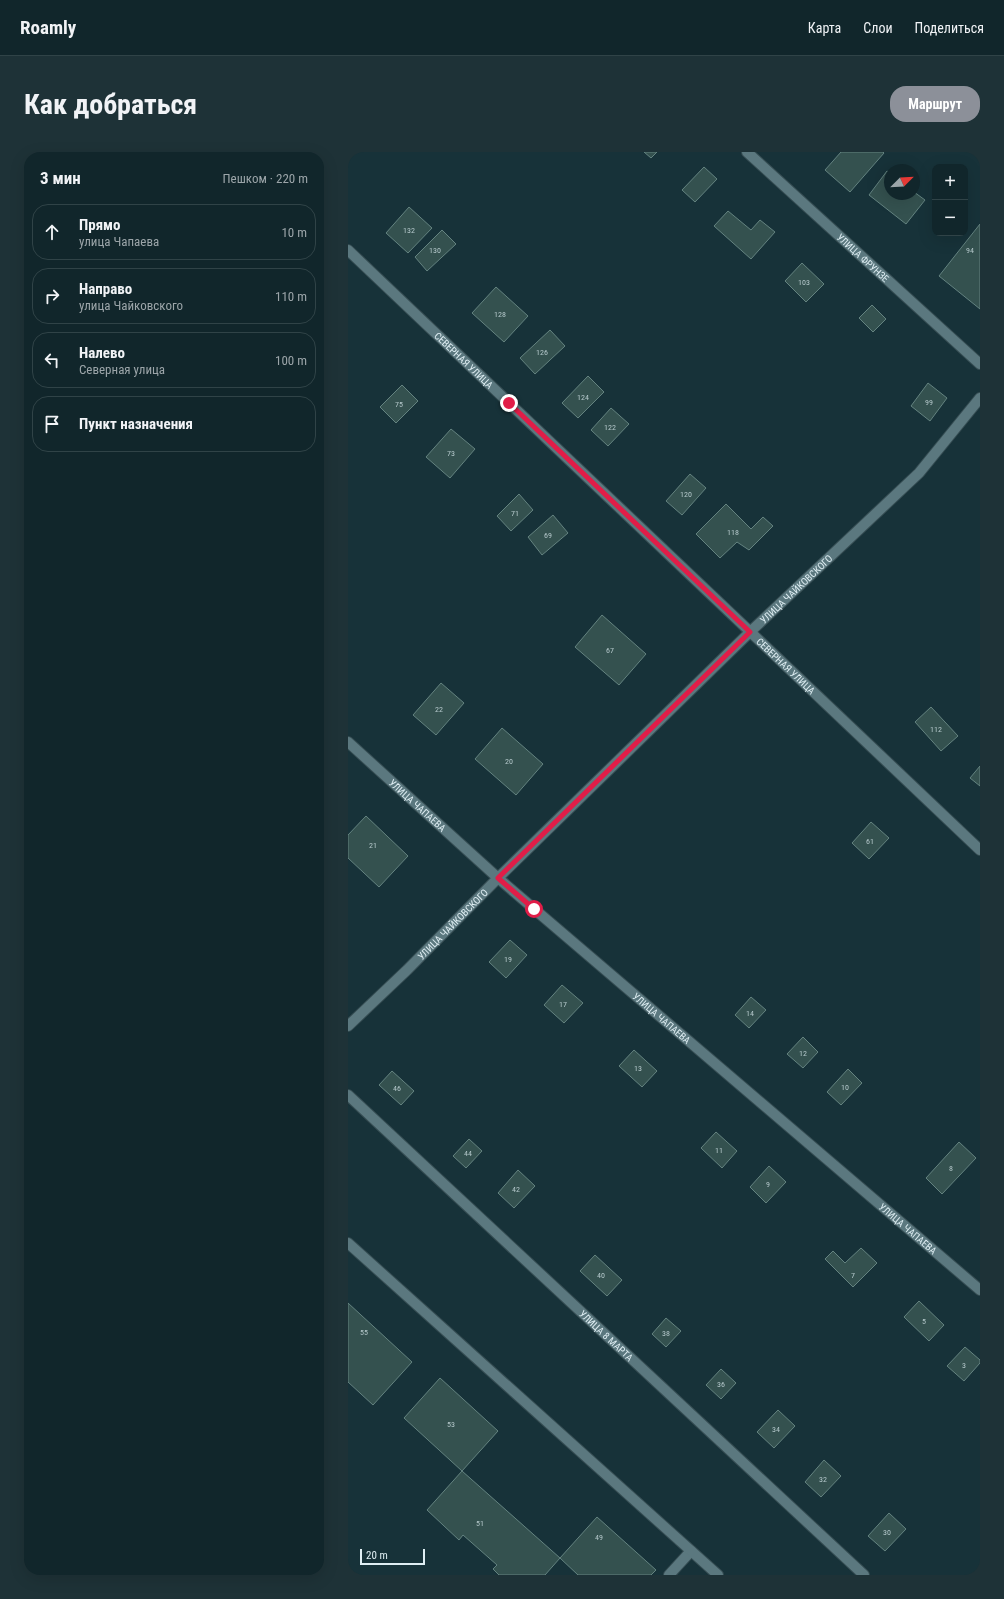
<!DOCTYPE html>
<html lang="ru">
<meta charset="utf-8">
<style>
body{margin:0;font-family:"Roboto Condensed",sans-serif;background:#1e3237;color:#f1f3f6}
.controls{position:absolute;right:12px;top:12px;display:grid;overflow:hidden;border-radius:8px;box-shadow:0 4px 16px #0002}
.controls button{width:36px;height:36px;display:grid;place-items:center;padding:0;border:0;border-bottom:1px solid #304347;background:#11262b;color:#f1f3f6;font:20px sans-serif}
.compass{position:absolute;left:536px;top:12px;width:36px;height:36px;border-radius:50%;background:#11262b;box-shadow:0 4px 16px #0002;rotate:66deg}
.scale{position:absolute;left:12px;bottom:10px;width:65px;box-sizing:border-box;padding-left:4px;border:2px solid #dfeef3;border-top:0;font-size:11px;line-height:14px;white-space:nowrap;color:#dfeef3;-webkit-text-stroke:3px #173239;paint-order:stroke}
.stop{position:absolute;width:12px;height:12px;margin:-9px;border:3px solid #e11d48;border-radius:50%;background:#fff}
.stop.end{background:#e11d48;border-color:#fff;box-shadow:0 1px 4px #0008}
.list{margin:0;padding:0;list-style:none}
h2{display:flex;justify-content:space-between;align-items:center;height:52px;margin:0;padding:0 16px;font-size:17px}
h2 small{font-size:13px;font-weight:400;color:#9ca5a9}
.list li{display:grid;grid-template-columns:26px 1fr auto;gap:12px;align-items:center;box-sizing:border-box;height:56px;margin:0 8px 8px;padding:0 8px;border:1px solid #304347;border-radius:16px}
.list b{display:block;font-size:15px;white-space:nowrap}
.list p{margin:0;font-size:13px;white-space:nowrap;color:#9ca5a9}
.list em{font-size:13px;font-style:normal;color:#9ca5a9}
.icon{flex:none;width:22px;height:22px;fill:none;stroke:currentColor;stroke-width:2;stroke-linecap:round;stroke-linejoin:round}
.map{position:relative;flex:none;width:632px;height:1423px;overflow:hidden;border-radius:16px}
header{display:flex;align-items:center;gap:24px;box-sizing:border-box;height:56px;padding:0 20px;background:#11262b;border-bottom:1px solid #304347}
header strong{font-size:19px}
nav{display:flex;gap:22px;margin-inline-start:auto;font-size:14px}
.intro{display:flex;align-items:center;justify-content:space-between;box-sizing:border-box;height:96px;padding:0 24px}
h1{margin:0;font-size:28px}
.button{padding:10px 18px;border-radius:16px;background:#8c9099;color:#fff;font-size:14px;font-weight:700}
main{display:flex;gap:24px;padding:0 24px}
aside{flex:1;background:#11262b;border-radius:16px;box-shadow:0 4px 16px #0002}
.map>svg:first-child{display:block}
.building{fill:#34514f;stroke:#648380}
.lines{fill:none;stroke-linecap:round;stroke-linejoin:round}
.lane-casing{stroke:#364d53;stroke-width:12}
.street-casing{stroke:#364d53;stroke-width:12}
.secondary-casing{stroke:#364d53;stroke-width:12}
.lane{stroke:#5b787f;stroke-width:10}
.street{stroke:#5b787f;stroke-width:10}
.secondary{stroke:#5b787f;stroke-width:10}
.route{stroke:#e11d48;stroke-width:5}
.labels{text-anchor:middle;dominant-baseline:central;stroke-width:3;stroke-linejoin:round;paint-order:stroke}
.number-label{font-size:8px;fill:#b4c7ca}
.street-label{font-size:10px;fill:#dfeef3;stroke:#173239}
</style>
<header>
<strong>Roamly</strong>
<nav><a>Карта</a><a>Слои</a><a>Поделиться</a></nav>
</header>
<div class="intro"><h1>Как добраться</h1><a class="button">Маршрут</a></div>
<main>
<aside>
<h2>3 мин<small>Пешком · 220 m</small></h2>
<ul class="list">
<li><svg class="icon" aria-label="ahead" viewBox="0 0 24 24"><path d="M12 20V5M6 11l6-6 6 6"/></svg><div><b>Прямо</b><p>улица Чапаева</p></div><em>10 m</em></li>
<li><svg class="icon" aria-label="right" viewBox="0 0 24 24"><path d="M7 20v-9h11M14 6l5 5-5 5"/></svg><div><b>Направо</b><p>улица Чайковского</p></div><em>110 m</em></li>
<li><svg class="icon" aria-label="left" viewBox="0 0 24 24"><path d="M17 20v-9H6M10 6l-5 5 5 5"/></svg><div><b>Налево</b><p>Северная улица</p></div><em>100 m</em></li>
<li><svg class="icon" aria-label="arrive" viewBox="0 0 24 24"><path d="M6 21V4h12l-3 4 3 4H6"/></svg><div><b>Пункт назначения</b></div></li>
</ul>
</aside>
<div class="map">
<svg width="632" height="1423" viewBox="0 0 632 1423">
<rect width="100%" height="100%" fill="#173239"/>
<path class="building" d="M296,0H309L303,6Z
M493,0H535L536,1L502,40L477,18Z
M356,15L369,27L347,50L334,38Z
M539,19L542,21V42H566V40L577,48L558,72L521,43Z
M61,55L84,76L60,101L38,81Z
M380,59L403,78L412,68L427,80L403,107L366,74Z
M632,72V157L591,124Z
M94,78L108,92L79,119L67,105Z
M454,111L476,132L458,150L437,129Z
M148,135L180,164L156,190L124,161Z
M524,153L538,167L525,180L511,166Z
M202,178L217,194L187,222L172,206Z
M240,224L256,240L230,266L214,251Z
M580,231L599,246L582,269L563,254Z
M54,233L70,249L48,271L32,255Z
M263,256L281,272L260,294L243,278Z
M103,277L127,297L102,326L78,305Z
M342,322L358,336L334,363L318,349Z
M171,342L185,358L163,379L149,364Z
M378,352L403,377L415,365L425,374L401,398L389,390L372,406L348,382Z
M205,363L220,381L194,403L180,385Z
M254,463L298,502L271,533L227,495Z
M93,531L116,551L88,583L65,563Z
M583,555L610,584L593,599L567,570Z
M154,576L195,612L168,643L127,607Z
M632,614V634L622,626Z
M18,664L60,704L31,735L0,706V683Z
M523,670L541,686L521,707L504,691Z
M162,788L179,803L158,826L141,810Z
M214,833L235,851L216,871L196,853Z
M403,845L418,858L401,876L387,863Z
M455,885L470,900L455,916L439,902Z
M286,898L309,919L294,935L271,914Z
M500,917L514,931L493,953L479,940Z
M44,919L66,939L53,953L31,933Z
M368,980L389,999L374,1016L353,996Z
M121,987L134,999L118,1016L105,1004Z
M611,990L628,1006L594,1042L578,1026Z
M421,1014L438,1030L418,1051L402,1035Z
M170,1018L187,1034L166,1056L150,1041Z
M513,1096L529,1111L505,1135L477,1107L485,1099L497,1111Z
M247,1103L274,1128L259,1144L232,1119Z
M571,1149L596,1173L581,1189L556,1165Z
M0,1151L64,1210L25,1253L0,1230Z
M318,1166L333,1179L318,1195L304,1182Z
M617,1195L632,1208V1211L616,1229L599,1214Z
M373,1217L388,1231L373,1247L358,1233Z
M92,1226L150,1279L114,1319L56,1266Z
M430,1258L447,1274L426,1296L409,1280Z
M476,1308L493,1324L473,1345L457,1330Z
M114,1319L212,1406L197,1423H151L145,1417L149,1413L115,1383L111,1388L79,1358Z
M541,1361L558,1377L537,1399L520,1384Z
M249,1365L308,1418L303,1423H230L212,1406Z"/>
<g class="lines">
<g class="lane-casing">
<path id="lane" d="M321,1423L343,1399"/>
</g>
<g class="street-casing">
<g id="street">
<path id="s1" d="M399,0L632,212"/>
<path id="s2" d="M0,98L632,698"/>
<path id="s3" d="M0,590L150,726L632,1138"/>
<path id="s4" d="M0,943L516,1423"/>
<path d="M0,1091L370,1423"/>
</g>
</g>
<g class="secondary-casing">
<g id="secondary">
<path id="s5" d="M0,874L59,818L150,726L402,480L571,321L632,246"/>
</g>
</g>
<use href="#lane" class="lane"/>
<use href="#street" class="street"/>
<use href="#secondary" class="secondary"/>
</g>
<g class="lines">
<path class="route" d="M161,251L402,480L150,726L186,757"/>
</g>
<g class="labels">
<g class="number-label">
<text x="61" y="78">132</text>
<text x="87" y="98">130</text>
<text x="622" y="98">94</text>
<text x="456" y="130">103</text>
<text x="152" y="162">128</text>
<text x="194" y="200">126</text>
<text x="235" y="245">124</text>
<text x="581" y="250">99</text>
<text x="51" y="252">75</text>
<text x="262" y="275">122</text>
<text x="103" y="301">73</text>
<text x="338" y="342">120</text>
<text x="167" y="361">71</text>
<text x="385" y="380">118</text>
<text x="200" y="383">69</text>
<text x="262" y="498">67</text>
<text x="91" y="557">22</text>
<text x="588" y="577">112</text>
<text x="161" y="609">20</text>
<text x="522" y="689">61</text>
<text x="25" y="693">21</text>
<text x="160" y="807">19</text>
<text x="215" y="852">17</text>
<text x="402" y="861">14</text>
<text x="455" y="901">12</text>
<text x="290" y="916">13</text>
<text x="497" y="935">10</text>
<text x="49" y="936">46</text>
<text x="371" y="998">11</text>
<text x="120" y="1001">44</text>
<text x="603" y="1016">8</text>
<text x="420" y="1032">9</text>
<text x="168" y="1037">42</text>
<text x="253" y="1123">40</text>
<text x="505" y="1123">7</text>
<text x="576" y="1169">5</text>
<text x="16" y="1180">55</text>
<text x="318" y="1181">38</text>
<text x="616" y="1213">3</text>
<text x="373" y="1232">36</text>
<text x="103" y="1272">53</text>
<text x="428" y="1277">34</text>
<text x="475" y="1327">32</text>
<text x="132" y="1371">51</text>
<text x="539" y="1380">30</text>
<text x="251" y="1385">49</text>
</g>
<g class="street-label">
<text stroke="none"><textPath href="#s1" startOffset="157">УЛИЦА ФРУНЗЕ</textPath></text>
<text stroke="none"><textPath href="#s2" startOffset="160">СЕВЕРНАЯ УЛИЦА</textPath></text>
<text stroke="none"><textPath href="#s5" startOffset="626">УЛИЦА ЧАЙКОВСКОГО</textPath></text>
<text stroke="none"><textPath href="#s2" startOffset="604">СЕВЕРНАЯ УЛИЦА</textPath></text>
<text stroke="none"><textPath href="#s3" startOffset="94">УЛИЦА ЧАПАЕВА</textPath></text>
<text stroke="none"><textPath href="#s5" startOffset="146">УЛИЦА ЧАЙКОВСКОГО</textPath></text>
<text stroke="none"><textPath href="#s3" startOffset="418">УЛИЦА ЧАПАЕВА</textPath></text>
<text stroke="none"><textPath href="#s3" startOffset="742">УЛИЦА ЧАПАЕВА</textPath></text>
<text stroke="none"><textPath href="#s4" startOffset="353">УЛИЦА 8 МАРТА</textPath></text>
</g>
</g>
</svg>
<div class="controls">
<button>+</button>
<button>−</button>
</div>
<svg class="compass" viewBox="-18 -18 36 36"><path d="M0-13l5 13h-10z" fill="#e53935"/><path d="M0 13l5-13h-10z" fill="#9ca5a9"/></svg>
<div class="scale">20 m</div>
<div class="stop" style="left:186px;top:757px"></div>
<div class="stop end" style="left:161px;top:251px"></div>
</div>
</main>
